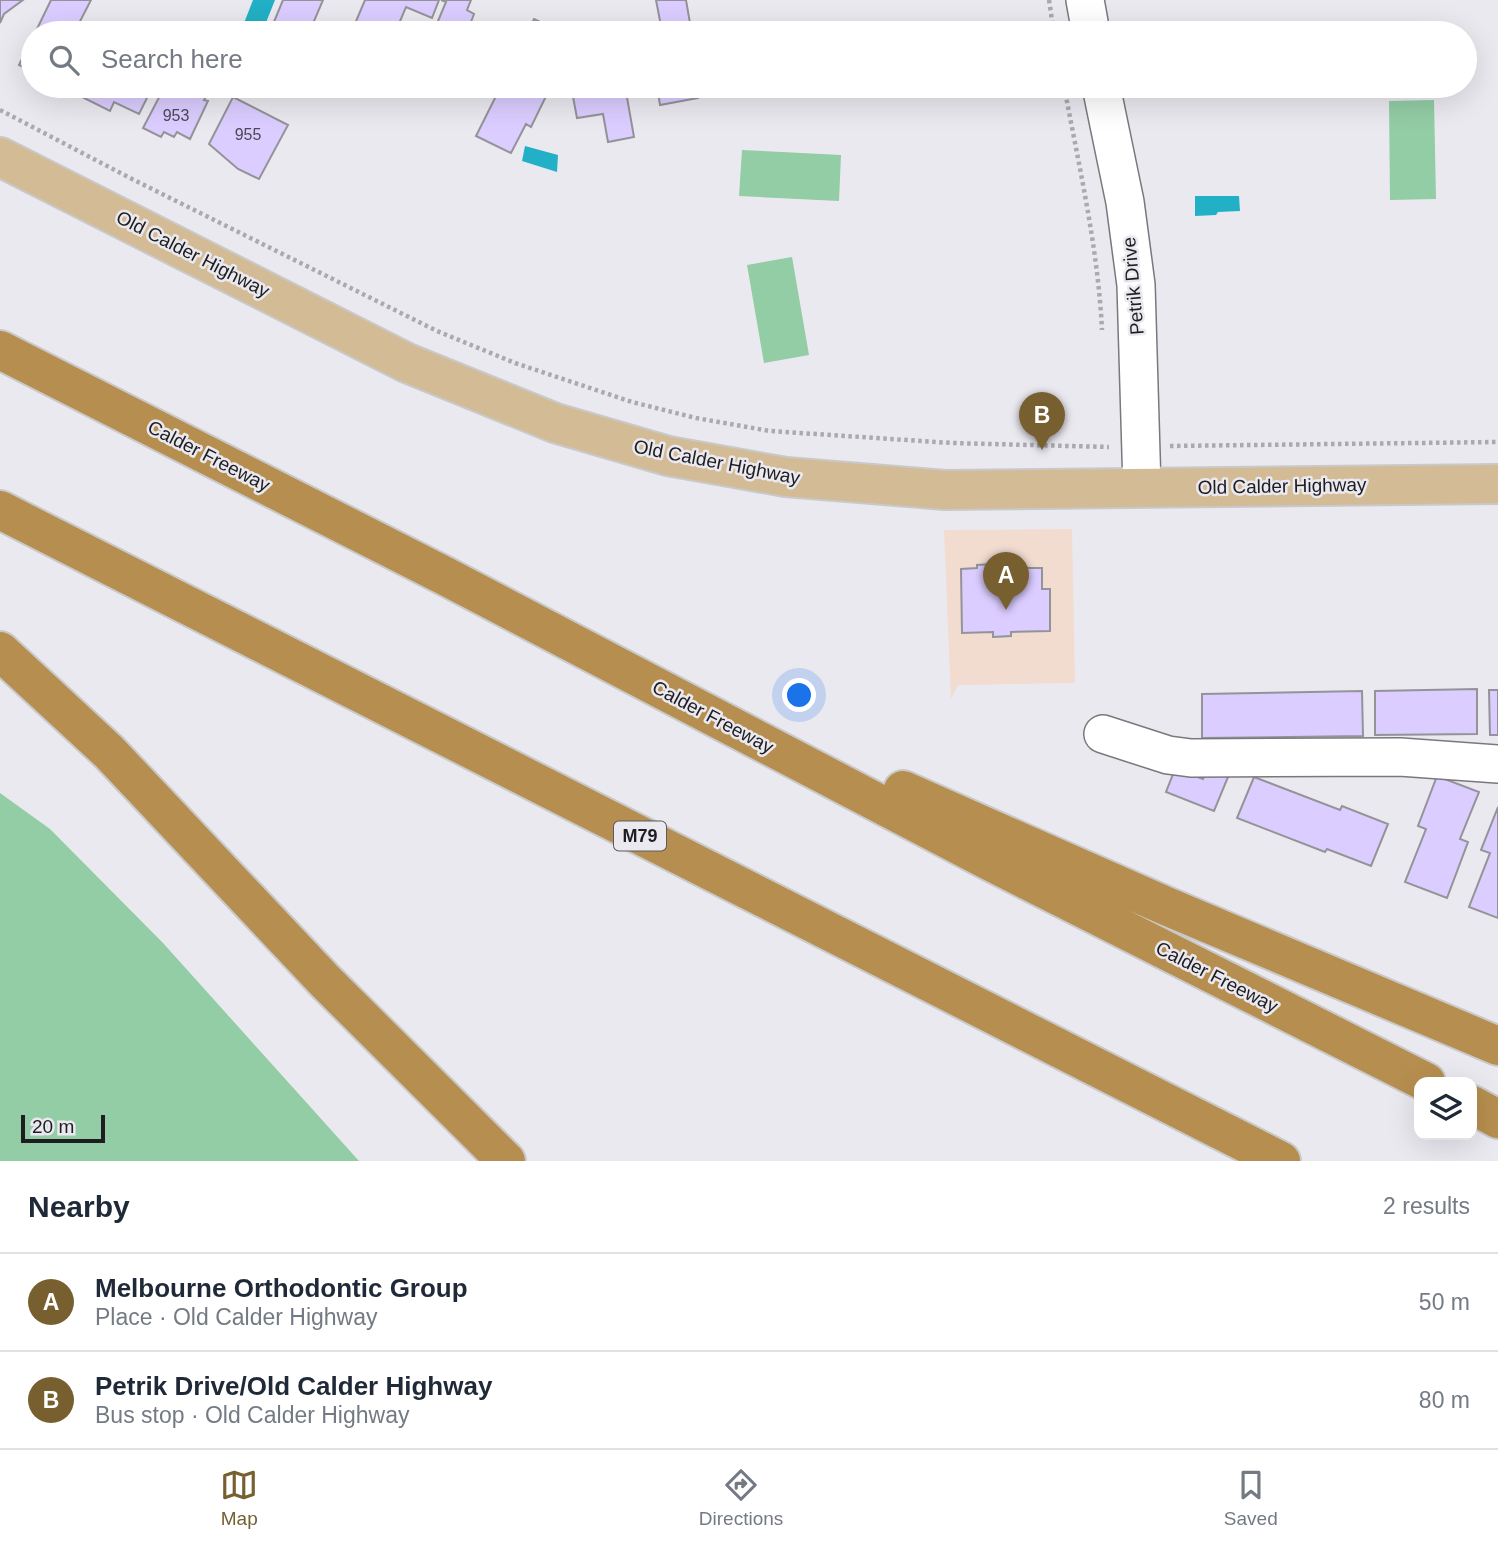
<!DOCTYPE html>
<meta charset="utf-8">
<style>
body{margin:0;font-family:Helvetica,sans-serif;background:#f2f2f3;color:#1f2937}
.controls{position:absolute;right:21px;bottom:21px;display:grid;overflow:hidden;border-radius:14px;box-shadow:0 7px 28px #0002}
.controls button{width:63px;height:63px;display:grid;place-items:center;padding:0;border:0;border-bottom:2px solid #e0e1e3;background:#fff;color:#1f2937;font:35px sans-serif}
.scale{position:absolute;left:21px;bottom:18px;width:84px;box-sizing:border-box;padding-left:7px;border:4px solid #1e1d20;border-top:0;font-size:19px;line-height:24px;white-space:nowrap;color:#1e1d20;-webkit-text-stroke:5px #ebe9f0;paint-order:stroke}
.you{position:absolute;left:800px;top:696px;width:24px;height:24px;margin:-18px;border:5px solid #fff;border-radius:50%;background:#1a73e8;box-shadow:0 0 0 10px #1a73e833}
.badge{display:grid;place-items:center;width:46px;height:46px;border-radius:50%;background:#775f30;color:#fff;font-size:23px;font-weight:700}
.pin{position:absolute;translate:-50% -58px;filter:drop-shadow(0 2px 4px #0008)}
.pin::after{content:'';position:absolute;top:37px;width:24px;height:21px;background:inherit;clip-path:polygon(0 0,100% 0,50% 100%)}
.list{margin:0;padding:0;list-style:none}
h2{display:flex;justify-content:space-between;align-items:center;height:91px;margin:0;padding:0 28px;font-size:30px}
h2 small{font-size:23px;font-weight:400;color:#747a83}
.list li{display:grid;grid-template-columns:46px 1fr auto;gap:21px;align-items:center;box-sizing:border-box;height:98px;padding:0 28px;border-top:2px solid #e0e1e3}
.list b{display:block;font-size:26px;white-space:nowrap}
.list p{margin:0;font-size:23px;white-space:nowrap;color:#747a83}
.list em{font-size:23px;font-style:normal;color:#747a83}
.icon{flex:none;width:38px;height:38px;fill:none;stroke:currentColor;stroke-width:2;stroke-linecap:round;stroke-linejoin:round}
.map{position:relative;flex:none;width:1498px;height:1161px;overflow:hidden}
.search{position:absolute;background:#fff;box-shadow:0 7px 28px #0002;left:21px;right:21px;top:21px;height:77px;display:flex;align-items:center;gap:18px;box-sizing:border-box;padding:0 24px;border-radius:38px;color:#747a83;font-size:26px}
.sheet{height:287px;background:#fff}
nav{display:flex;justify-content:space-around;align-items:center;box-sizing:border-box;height:98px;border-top:2px solid #e0e1e3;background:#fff;font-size:19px;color:#747a83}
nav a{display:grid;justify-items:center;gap:4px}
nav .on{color:#775f30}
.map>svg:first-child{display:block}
.commercial{fill:#f2dcd0}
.green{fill:#92cda5}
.water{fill:#21b0c6}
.building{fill:#dbcdff;stroke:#949398;stroke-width:2}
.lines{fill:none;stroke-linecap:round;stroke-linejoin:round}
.minor-casing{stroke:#79787d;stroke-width:40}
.major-casing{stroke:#c9c9c9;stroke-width:42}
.highway-casing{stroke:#c9c9c9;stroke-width:42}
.path{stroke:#aaa9ae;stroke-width:4.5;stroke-dasharray:3.5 3.5;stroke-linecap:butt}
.minor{stroke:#fff;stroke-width:37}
.major{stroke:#d3bb95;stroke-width:38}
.highway{stroke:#b68e4f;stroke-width:38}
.labels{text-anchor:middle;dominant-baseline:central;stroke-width:5;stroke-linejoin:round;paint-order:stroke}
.number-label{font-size:16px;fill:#4d4958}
.shield{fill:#ebe9f0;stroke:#5c5a5e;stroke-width:2}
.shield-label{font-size:18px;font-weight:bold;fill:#1e1d20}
.street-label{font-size:19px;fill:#1e1d20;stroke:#ebe9f0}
</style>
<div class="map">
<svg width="1498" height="1161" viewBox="0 0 1498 1161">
<rect width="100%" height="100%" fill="#ebe9f0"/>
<path class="commercial" d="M1072,529L1075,683L958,685L951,699L944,530Z"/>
<path class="green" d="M1434,100L1436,199L1390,200L1389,101Z
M742,150L841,155L839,201L739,196Z
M792,257L809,355L764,363L747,265Z
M0,793L50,829L163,943L359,1161H0Z"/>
<path class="water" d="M253,0H275L263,30L244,23Z
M525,146L558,155L557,172L522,161Z
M1195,196H1239L1240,211L1218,212L1216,215L1195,216Z"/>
<path class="building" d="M0,0H23L4,14L0,23Z
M51,0H91L74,33H35Z
M283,0H323L309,33H281L271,29Z
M365,0H439L432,18L406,7L395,33H351Z
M441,0H471L467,10L474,14L471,22L492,31L491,33H433L446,2Z
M656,0H686L690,23L685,24L686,33H636V30L661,26Z
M534,19L562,33H527Z
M33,36V72L19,65Z
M82,86H153L139,114L114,102L110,111L78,95Z
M165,86H212L204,100L208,101L190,139L177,132L174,137L164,132L161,137L143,128Z
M501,86H551L531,127L526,124L511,153L476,136Z
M571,86H625L634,137L608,142L603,114L577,118Z
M657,86H695L698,98L660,105Z
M233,97L288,125L259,179L238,169L209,144Z
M1009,563L1025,564V568H1042V589H1050V631L1011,632V636L993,637V632L962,633L961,569L977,568V565Z
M1477,689V734L1375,735V691Z
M1489,690H1498V735H1490Z
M1362,691L1363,736L1202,738V694Z
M1175,769L1203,779L1207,769L1228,777L1214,811L1166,792Z
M1437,776L1479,792L1460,839L1468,842L1447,898L1405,882L1426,829L1418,826Z
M1254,777L1340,810L1342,806L1388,824L1371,866L1327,849L1325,852L1237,818Z
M1498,807V918L1469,907L1490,853L1481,850Z"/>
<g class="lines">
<g class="minor-casing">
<path id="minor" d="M1085,0L1091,33
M1101,86L1125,202L1136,285L1142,488
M1103,734L1168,755L1191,758L1400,757L1498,764"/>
</g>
<g class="major-casing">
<path id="major" d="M0,157L407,363L555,423L668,456L786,477L945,490L1498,484"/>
</g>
<g class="highway-casing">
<path id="highway" d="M0,350L445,576L987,860L1426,1082
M0,510L1281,1161
M0,651L109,752L325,981L506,1161
M903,790L1166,906L1498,1046
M1472,1105L1498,1119"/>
</g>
<path class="path" d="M1049,0L1054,33
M1064,86C1079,166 1098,248 1102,330
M0,110L132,179L437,331L515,363L632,402L696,418L770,431L952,443L1109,447
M1170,446L1498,442"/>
<use href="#minor" class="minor"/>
<use href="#major" class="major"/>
<use href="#highway" class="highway"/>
</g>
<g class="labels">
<g class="number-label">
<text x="176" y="115">953</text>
<text x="248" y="134">955</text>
</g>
<rect class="shield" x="614" y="821.5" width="52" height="29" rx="5"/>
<g class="shield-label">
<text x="640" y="836">M79</text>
</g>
<g class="street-label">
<text transform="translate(193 254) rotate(27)">Old Calder Highway</text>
<text transform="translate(1133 286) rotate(-95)">Petrik Drive</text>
<text transform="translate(209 456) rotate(27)">Calder Freeway</text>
<text transform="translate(717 462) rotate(11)">Old Calder Highway</text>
<text transform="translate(1282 486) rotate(-1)">Old Calder Highway</text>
<text transform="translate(713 717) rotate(28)">Calder Freeway</text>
<text transform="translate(1217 977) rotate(27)">Calder Freeway</text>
</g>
</g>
</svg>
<div class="controls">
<button><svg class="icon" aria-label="layers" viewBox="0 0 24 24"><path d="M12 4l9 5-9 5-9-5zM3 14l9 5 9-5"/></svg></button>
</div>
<div class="scale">20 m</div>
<div class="you"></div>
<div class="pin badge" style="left:1006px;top:610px">A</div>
<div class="pin badge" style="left:1042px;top:450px">B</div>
<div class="search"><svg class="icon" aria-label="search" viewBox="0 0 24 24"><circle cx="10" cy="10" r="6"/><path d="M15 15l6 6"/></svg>Search here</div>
</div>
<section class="sheet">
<h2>Nearby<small>2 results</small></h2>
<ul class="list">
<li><span class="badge">A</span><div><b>Melbourne Orthodontic Group</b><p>Place · Old Calder Highway</p></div><em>50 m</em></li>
<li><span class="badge">B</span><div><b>Petrik Drive/Old Calder Highway</b><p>Bus stop · Old Calder Highway</p></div><em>80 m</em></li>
</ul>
</section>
<nav>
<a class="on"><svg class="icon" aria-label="map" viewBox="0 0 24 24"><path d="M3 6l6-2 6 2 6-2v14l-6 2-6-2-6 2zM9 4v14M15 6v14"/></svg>Map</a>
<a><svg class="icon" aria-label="directions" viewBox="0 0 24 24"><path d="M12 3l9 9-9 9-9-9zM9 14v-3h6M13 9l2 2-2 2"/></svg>Directions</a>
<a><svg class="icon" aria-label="saved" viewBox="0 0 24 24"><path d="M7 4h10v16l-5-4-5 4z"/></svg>Saved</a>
</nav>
